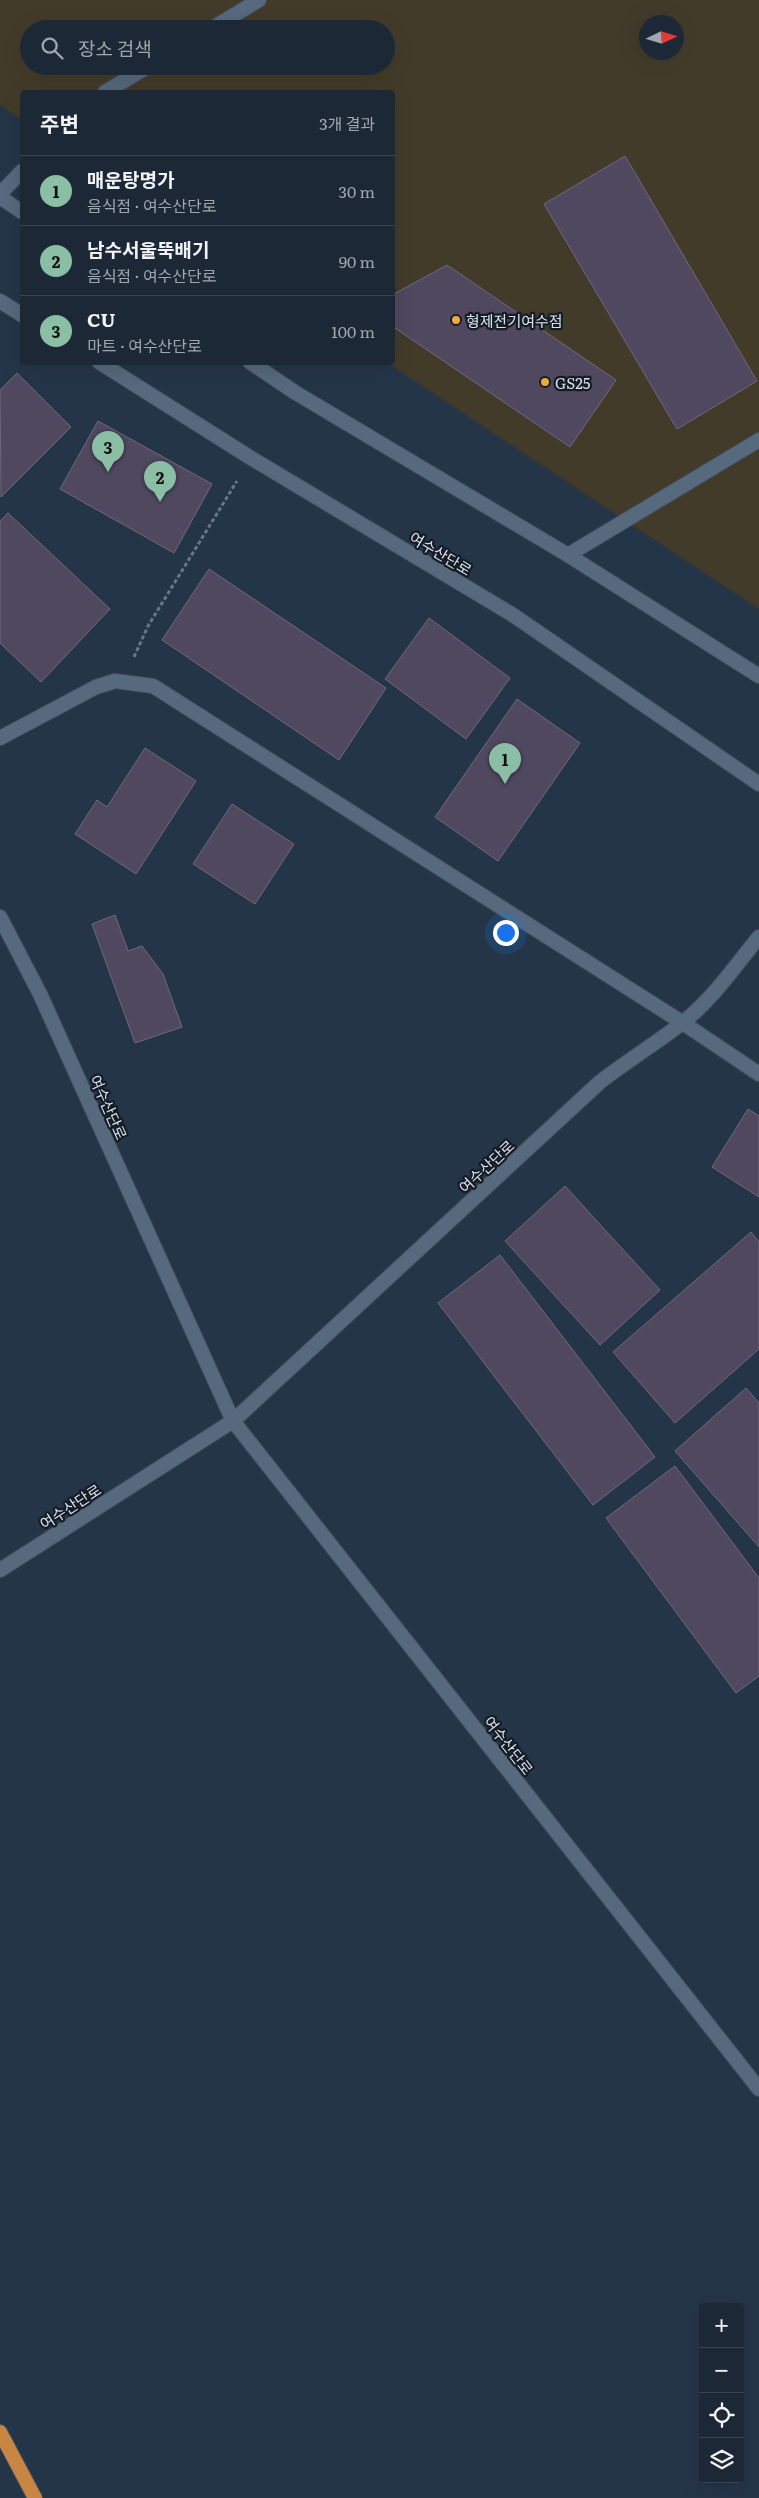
<!DOCTYPE html>
<html lang="ko">
<meta charset="utf-8">
<style>
body{margin:0;font-family:Literata,"Noto Sans KR",serif;background:#293442;color:#f1f3f6}
.controls{position:absolute;right:15px;bottom:15px;display:grid;overflow:hidden;border-radius:5px;box-shadow:0 5px 20px #0002}
.controls button{width:45px;height:45px;display:grid;place-items:center;padding:0;border:0;border-bottom:1px solid #3a4451;background:#1c2836;color:#f1f3f6;font:25px sans-serif}
.compass{position:absolute;left:639px;top:15px;width:45px;height:45px;border-radius:50%;background:#1c2836;box-shadow:0 5px 20px #0002;rotate:86deg}
.you{position:absolute;left:505px;top:932px;width:18px;height:18px;margin:-12px;border:4px solid #fff;border-radius:50%;background:#1a73e8;box-shadow:0 0 0 8px #1a73e833}
.badge{display:grid;place-items:center;width:32px;height:32px;border-radius:50%;background:#8abfa5;color:#111;font-size:16px;font-weight:700}
.pin{position:absolute;translate:-50% -41px;filter:drop-shadow(0 1px 2px #0008)}
.pin::after{content:'';position:absolute;top:26px;width:18px;height:15px;background:inherit;clip-path:polygon(0 0,100% 0,50% 100%)}
.list{margin:0;padding:0;list-style:none}
h2{display:flex;justify-content:space-between;align-items:center;height:65px;margin:0;padding:0 20px;font-size:21px}
h2 small{font-size:16px;font-weight:400;color:#a0a6ad}
.list li{display:grid;grid-template-columns:32px 1fr auto;gap:15px;align-items:center;box-sizing:border-box;height:70px;padding:0 20px;border-top:1px solid #3a4451}
.list b{display:block;font-size:19px;white-space:nowrap}
.list p{margin:0;font-size:16px;white-space:nowrap;color:#a0a6ad}
.list em{font-size:16px;font-style:normal;color:#a0a6ad}
.icon{flex:none;width:28px;height:28px;fill:none;stroke:currentColor;stroke-width:2;stroke-linecap:round;stroke-linejoin:round}
.map{position:relative;flex:none;width:759px;height:2498px;overflow:hidden}
.search{position:absolute;background:#1c2836;box-shadow:0 5px 20px #0002;left:20px;top:20px;width:375px;height:55px;display:flex;align-items:center;gap:12px;box-sizing:border-box;padding:0 18px;border-radius:28px;color:#a0a6ad;font-size:19px}
.panel{position:absolute;background:#1c2836;box-shadow:0 5px 20px #0002;left:20px;top:90px;width:375px;height:275px;border-radius:5px}
.map>svg:first-child{display:block}
.industrial{fill:#433b2a;fill-rule:evenodd}
.building{fill:#4f485f;stroke:#706881}
.lines{fill:none;stroke-linecap:round;stroke-linejoin:round}
.service-casing{stroke:#425060;stroke-width:16}
.minor-casing{stroke:#425060;stroke-width:16}
.tertiary-casing{stroke:#425060;stroke-width:16}
.trunk-casing{stroke:#425060;stroke-width:16}
.path{stroke:#697687;stroke-width:3;stroke-dasharray:4 2.5;stroke-linecap:butt}
.service{stroke:#57697d;stroke-width:14}
.minor{stroke:#57697d;stroke-width:14}
.tertiary{stroke:#57697d;stroke-width:14}
.trunk{stroke:#c88642;stroke-width:14}
.poi-dot{fill:#ebaa39;stroke:#151c25;stroke-width:2}
.labels{text-anchor:middle;dominant-baseline:central;stroke-width:4.5;stroke-linejoin:round;paint-order:stroke}
.poi-label{font-size:15px;fill:#d8e2ee;stroke:#151c25;text-anchor:start}
.street-label{font-size:15px;fill:#d8e2ee;stroke:#151c25}
</style>
<div class="map">
<svg width="759" height="2498" viewBox="0 0 759 2498">
<rect width="100%" height="100%" fill="#253548"/>
<path class="industrial" d="M0,0H759V609L388,363L392,362V92H22V120L0,105ZM646,22H676V52H646ZM29,29H386V66H29Z"/>
<path class="building" d="M625,156L757,381L677,429L544,204Z
M447,265L616,380L570,447L392,326V295Z
M17,373L71,427L1,497L0,390Z
M98,421L212,484L174,553L60,489Z
M8,513L110,609L41,682L0,643V521Z
M209,569L386,688L339,760L162,640Z
M429,618L510,678L466,739L385,679Z
M517,699L580,743L498,861L435,817Z
M145,748L196,781L136,874L75,834L97,800L107,807Z
M232,804L294,844L255,904L193,864Z
M115,915L128,951L142,946L163,974L182,1027L135,1043L92,924Z
M748,1109L759,1116V1197L712,1167Z
M565,1186L660,1290L600,1345L505,1241Z
M751,1232L759,1242V1349L675,1423L613,1352Z
M500,1255L655,1457L593,1505L438,1303Z
M746,1388L759,1403V1547L675,1451Z
M675,1466L759,1578V1676L736,1693L606,1518Z"/>
<g class="lines">
<g class="service-casing">
<path id="service" d="M0,738L96,687L115,681L153,686L683,1023L759,1074"/>
</g>
<g class="minor-casing">
<path id="minor" d="M211,29L259,0
M105,92L149,66
M0,194L22,171
M568,555L759,440
M0,917L40,994L233,1421L759,2089
M0,1570L233,1421L600,1082C627,1061 655,1044 682,1023C712,1000 735,966 759,937"/>
</g>
<g class="tertiary-casing">
<path id="tertiary" d="M0,197L22,212
M0,301L22,315
M99,362L251,458L513,615L759,784
M250,362L296,393L568,555L759,676"/>
</g>
<g class="trunk-casing">
<path id="trunk" d="M0,2432L35,2498"/>
</g>
<path class="path" d="M134,657L148,626L237,481"/>
<use href="#service" class="service"/>
<use href="#minor" class="minor"/>
<use href="#tertiary" class="tertiary"/>
<use href="#trunk" class="trunk"/>
</g>
<g class="poi-dot">
<circle cx="456" cy="320" r="5"/>
<circle cx="545" cy="382" r="5"/>
</g>
<g class="labels">
<g class="poi-label">
<text x="466" y="320">형제전기여수점</text>
<text x="555" y="382">GS25</text>
</g>
<g class="street-label">
<text transform="translate(441 553) rotate(31)">여수산단로</text>
<text transform="translate(109 1107) rotate(66)">여수산단로</text>
<text transform="translate(486 1166) rotate(-43)">여수산단로</text>
<text transform="translate(70 1506) rotate(-33)">여수산단로</text>
<text transform="translate(509 1745) rotate(52)">여수산단로</text>
</g>
</g>
</svg>
<div class="controls">
<button>+</button>
<button>−</button>
<button><svg class="icon" aria-label="locate" viewBox="0 0 24 24"><circle cx="12" cy="12" r="6"/><path d="M12 2v4M12 18v4M2 12h4M18 12h4"/></svg></button>
<button><svg class="icon" aria-label="layers" viewBox="0 0 24 24"><path d="M12 4l9 5-9 5-9-5zM3 14l9 5 9-5"/></svg></button>
</div>
<svg class="compass" viewBox="-18 -18 36 36"><path d="M0-13l5 13h-10z" fill="#e53935"/><path d="M0 13l5-13h-10z" fill="#a0a6ad"/></svg>
<div class="you"></div>
<div class="pin badge" style="left:505px;top:784px">1</div>
<div class="pin badge" style="left:160px;top:502px">2</div>
<div class="pin badge" style="left:108px;top:472px">3</div>
<div class="search"><svg class="icon" aria-label="search" viewBox="0 0 24 24"><circle cx="10" cy="10" r="6"/><path d="M15 15l6 6"/></svg>장소 검색</div>
<section class="panel">
<h2>주변<small>3개 결과</small></h2>
<ul class="list">
<li><span class="badge">1</span><div><b>매운탕명가</b><p>음식점 · 여수산단로</p></div><em>30 m</em></li>
<li><span class="badge">2</span><div><b>남수서울뚝배기</b><p>음식점 · 여수산단로</p></div><em>90 m</em></li>
<li><span class="badge">3</span><div><b>CU</b><p>마트 · 여수산단로</p></div><em>100 m</em></li>
</ul>
</section>
</div>
